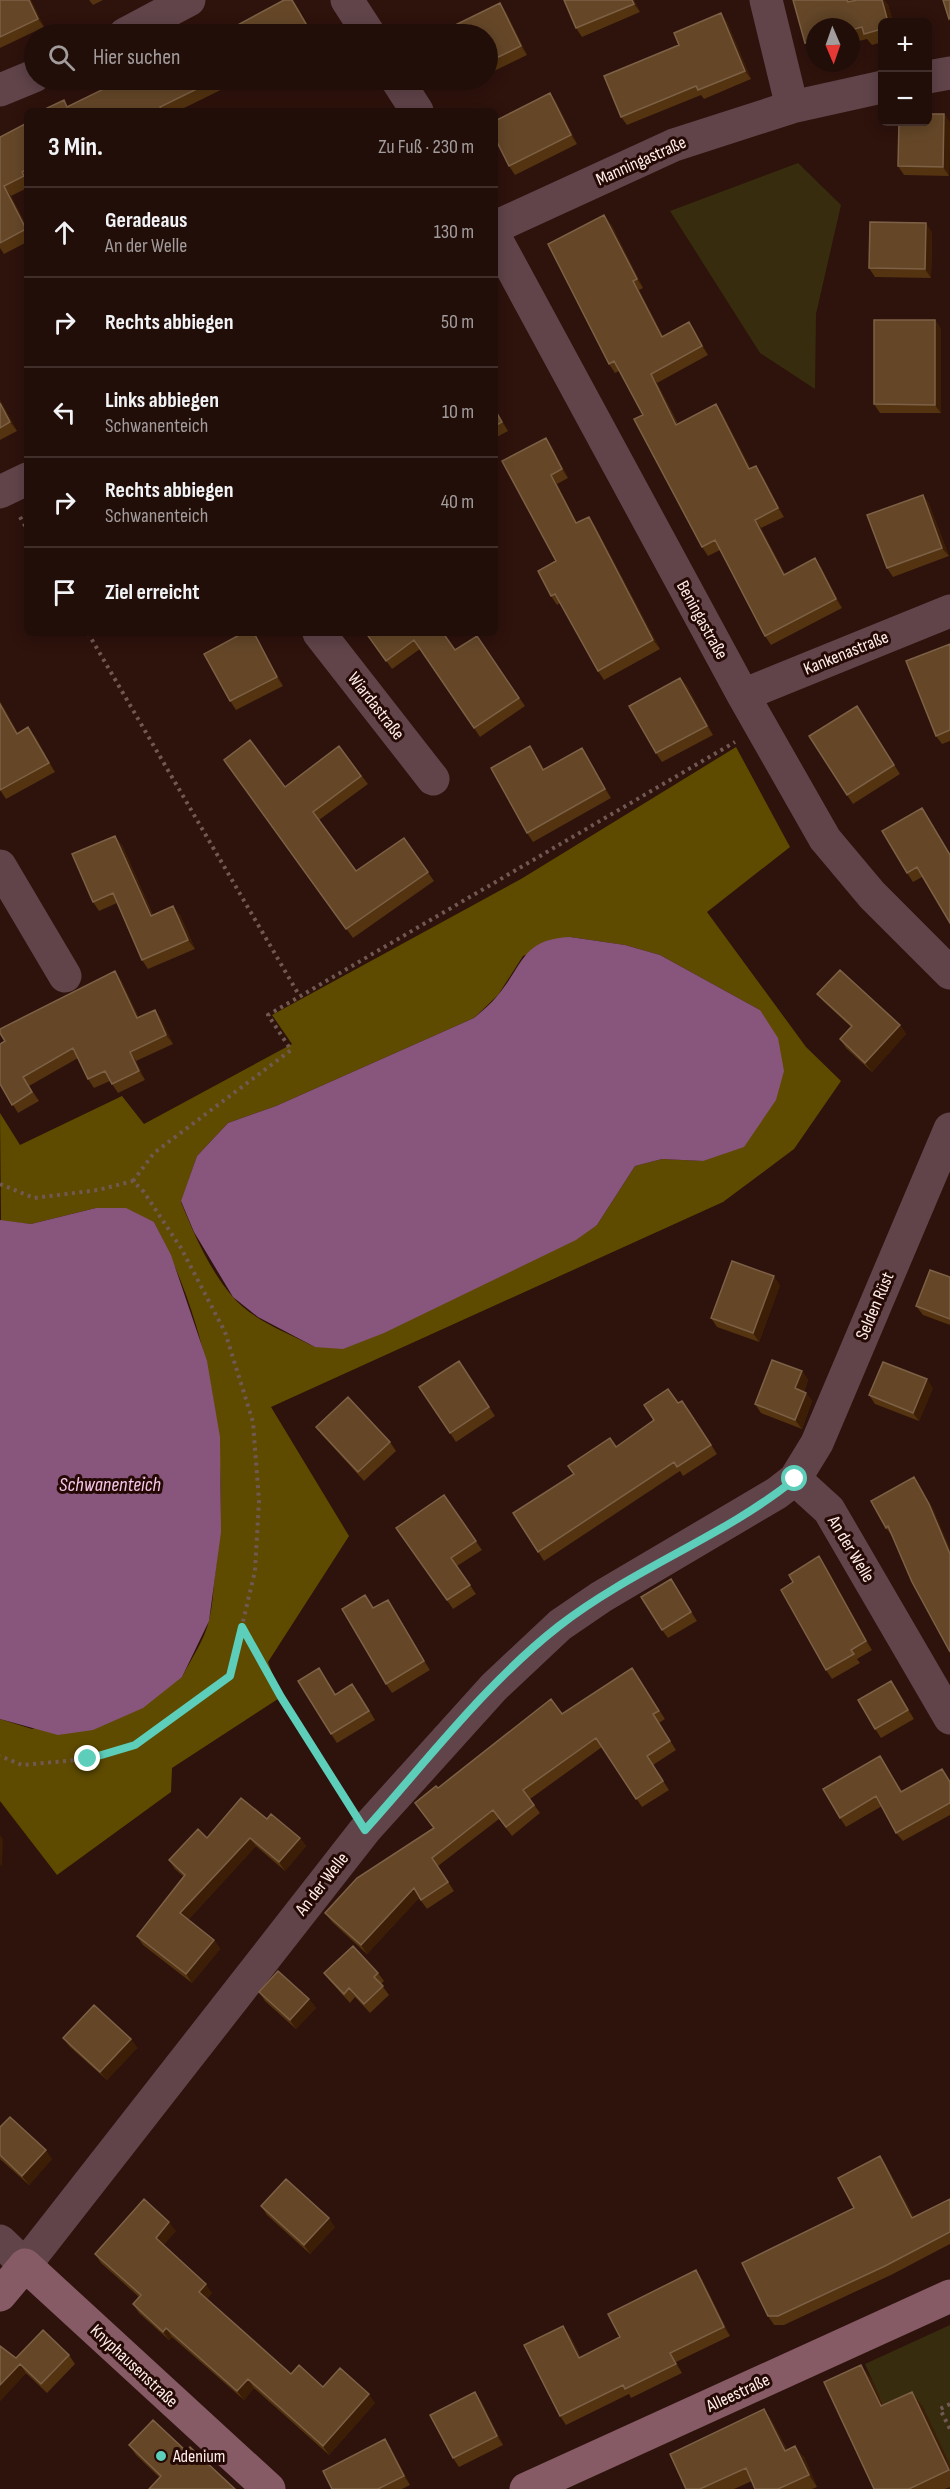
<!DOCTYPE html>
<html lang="de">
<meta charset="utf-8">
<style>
body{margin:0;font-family:"Sofia Sans Condensed",sans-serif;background:#2a1712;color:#f1f3f6}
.controls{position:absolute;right:18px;top:18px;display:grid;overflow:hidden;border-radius:9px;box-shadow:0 3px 15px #0003}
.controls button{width:54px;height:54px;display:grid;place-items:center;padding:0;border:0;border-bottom:2px solid #3f2e2a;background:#220e09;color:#f1f3f6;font:30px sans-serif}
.compass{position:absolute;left:806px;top:18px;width:54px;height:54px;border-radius:50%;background:#220e09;box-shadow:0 3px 15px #0003;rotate:178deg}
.stop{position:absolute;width:18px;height:18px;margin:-14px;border:4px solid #5cceba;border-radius:50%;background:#fff}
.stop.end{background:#5cceba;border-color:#fff;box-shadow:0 2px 6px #0008}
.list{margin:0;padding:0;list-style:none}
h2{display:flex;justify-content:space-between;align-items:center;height:78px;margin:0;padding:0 24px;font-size:26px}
h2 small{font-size:20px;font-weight:400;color:#a29c9c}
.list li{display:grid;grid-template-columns:39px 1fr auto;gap:18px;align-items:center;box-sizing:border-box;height:90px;padding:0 24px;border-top:2px solid #3f2e2a}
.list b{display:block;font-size:22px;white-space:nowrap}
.list p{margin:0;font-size:20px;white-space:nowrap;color:#a29c9c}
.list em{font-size:20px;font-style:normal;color:#a29c9c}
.icon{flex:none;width:33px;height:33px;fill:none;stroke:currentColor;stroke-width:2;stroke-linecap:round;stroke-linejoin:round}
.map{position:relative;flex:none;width:950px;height:2489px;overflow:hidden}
.search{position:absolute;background:#220e09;box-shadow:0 3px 15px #0003;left:24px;top:24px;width:474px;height:66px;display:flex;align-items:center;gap:15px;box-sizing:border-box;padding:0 21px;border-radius:33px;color:#a29c9c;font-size:22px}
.panel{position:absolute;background:#220e09;box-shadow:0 3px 15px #0003;left:24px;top:108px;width:474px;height:528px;border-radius:9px}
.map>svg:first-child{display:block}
.green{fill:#372d0e}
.forest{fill:#5e4b00;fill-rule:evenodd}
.water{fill:#88557d}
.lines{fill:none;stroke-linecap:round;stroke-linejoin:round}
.path{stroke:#715953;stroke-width:4;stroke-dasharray:3 4.5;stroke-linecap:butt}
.minor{stroke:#60444a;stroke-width:33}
.secondary{stroke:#865b65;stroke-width:33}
.wall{fill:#533310}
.shaded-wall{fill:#3c1d05}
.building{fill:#654728;stroke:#7d6146;stroke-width:1.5}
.route{stroke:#5cceba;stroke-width:8}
.poi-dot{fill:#5cceba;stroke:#240904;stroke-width:2}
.labels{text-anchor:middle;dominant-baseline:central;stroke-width:6;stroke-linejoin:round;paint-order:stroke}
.street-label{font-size:18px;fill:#feede9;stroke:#240904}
.poi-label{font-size:18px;fill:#feede9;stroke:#240904;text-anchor:start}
.water-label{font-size:20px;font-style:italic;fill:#f6c7ea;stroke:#240904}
</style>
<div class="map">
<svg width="950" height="2489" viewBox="0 0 950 2489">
<rect width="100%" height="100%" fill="#2e120c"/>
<path class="green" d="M798,163L841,205L816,314L815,389L760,353L670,211Z
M950,2325V2465L922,2405L890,2419L865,2364Z"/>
<path class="forest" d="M736,747L790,847L707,912L806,1047L841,1081L794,1149L723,1202L271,1407L349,1536L268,1662L281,1697L172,1768L171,1792L57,1875L0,1801V1719L32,1729L182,1677C191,1659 205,1639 209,1620C213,1605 213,1589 215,1575C232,1452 211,1332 154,1222L96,1208L31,1224L1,1221L0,1113L20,1145L122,1096L144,1124L292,1044L272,1015L521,879ZM570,937L625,945L660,955L760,1010L703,1161L662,1159L635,1166L597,1225L315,1347C288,1333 252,1320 232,1296C209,1269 194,1234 181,1202L197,1156L228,1123L276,1106L474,1018L498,995L523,956Z"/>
<path class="water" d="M570,937L625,945L660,955L760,1010L778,1038L784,1071L776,1100L744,1147L703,1161L662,1159L635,1166L597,1225L576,1240L384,1333L343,1349L315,1347L258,1317L233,1297L194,1232L181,1201L197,1156L228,1123L276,1106L474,1018C482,1011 491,1004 498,995C524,964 522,939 570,937Z
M96,1208H126L154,1222L171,1255L207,1361L220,1437L221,1532L209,1621L182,1677L143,1708L93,1730L58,1735L0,1719V1220L31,1224Z"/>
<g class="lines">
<path class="path" d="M20,517L27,529
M88,633L299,995
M133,1181L154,1153L291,1050L268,1015L735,742
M0,1184L34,1198L98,1190L133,1181L144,1192L181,1248L225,1332L253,1422L259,1501L255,1571L230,1676L135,1745L88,1759L22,1765L0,1756
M242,1628L281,1697L348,1804
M950,2404L940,2409L950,2429"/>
<path class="minor" d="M347,0L369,34
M766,0L792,107
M125,34L189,0
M928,77L950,73
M397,80L417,111
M0,90L34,76
M495,227L674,145L792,107L882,87
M495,237L743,695L825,839L872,895L950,973
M0,492L27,479
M319,633L433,779
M743,695L950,611
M0,866L65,976
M795,1479L829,1510L950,1718
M0,2241L25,2265L365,1830L494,1687L560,1625L601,1597L777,1493L795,1479L817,1443L950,1129"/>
<path class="secondary" d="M0,2295L25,2265L269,2489
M526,2489L950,2296"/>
</g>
<path class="wall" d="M0,0H31L44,27L0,48Z
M89,0H103L93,5Z
M564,0H634L640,12L582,37L576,28Z
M793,0H852V1L857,0H884L888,5L893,22H882V42L872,45L867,39L851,43V27H815V54H813L805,43Z
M506,12L527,55L488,74V34Z
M727,22L751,79L704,99L701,95L627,125L621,117L679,45Z
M122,80H241L178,111H41L68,107Z
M449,80H477L456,90Z
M550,93L556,102L577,144L515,175L509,166Z
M944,114L950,123L949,176L904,175L898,166Z
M27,123V188L11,196L27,227V242L4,254L0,248V137Z
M611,224L643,288L639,290L663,336L689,322L695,331L708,355L657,383L678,424L716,404L722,413L751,469L762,475L784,517L761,528L785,574L821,567L842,608L771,645L765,636L720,550L708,556L702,547L643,415L619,371L615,373L609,364Z
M932,232L931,278L875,277L869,268Z
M935,320L941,329V413H880L874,404Z
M0,400L17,431L0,440Z
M495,408L508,431L495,438Z
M546,438L552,447L568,478L557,484L577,523L595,526L660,649L604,680L598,671L560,603L557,605L551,596L556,561Z
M923,495L929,504L949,556L893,577L887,568Z
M243,633H254L283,686L236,710L230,701Z
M366,633H443L455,650L477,636L525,706L480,737L420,649L392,669Z
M950,644V741L942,744L936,736Z
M680,678L687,686L713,735L662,762L656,753Z
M0,701L18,733L35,736L55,772L6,799L0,790Z
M857,706L900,774L853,804L847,795Z
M339,746L368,784L319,820L356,871L404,838L434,881L353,938L224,760L285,787Z
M582,748L588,757L611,798L533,842L527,833L536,755L544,769Z
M922,808L950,854V923L922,877L913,882L907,873Z
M122,845L153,915H180L195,949L148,969L142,960L117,903L99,911L93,902Z
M121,980L139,1018L155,1010L161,1019L173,1044L136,1061L145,1080L118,1093L110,1081L94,1088L88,1079L78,1058L29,1086L39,1101L18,1113L0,1084Z
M817,994L900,1025L906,1034L872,1072L846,1048L840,1039L851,1027L824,1002Z
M950,1277V1325L923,1315L916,1306Z
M780,1285L759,1342L717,1327L711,1318Z
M459,1361L495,1416L456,1442L419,1387Z
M802,1371L808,1380L804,1392L806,1393L812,1401L802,1429L761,1413L755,1404Z
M933,1388L919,1421L875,1404L869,1395Z
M678,1403L689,1410L717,1454L683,1476L680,1471L544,1561L513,1513L616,1447Z
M316,1427L390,1442L396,1451L364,1481L322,1435Z
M914,1477L920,1486L935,1513L892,1536L886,1528Z
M444,1495L482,1550L457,1566L476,1594L453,1609L396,1528Z
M825,1565L872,1650L857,1659L860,1663L832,1679L826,1670Z
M671,1579L697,1621L668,1638L662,1630Z
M388,1600L430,1670L392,1693L386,1684L374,1608Z
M632,1668L665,1719L659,1723L676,1750L653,1765L669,1790L642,1807L602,1747L530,1799L540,1813L512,1836L499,1819L438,1866L454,1891L427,1909L419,1898L367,1954L332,1922L325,1913L434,1828L415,1803L562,1714Z
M325,1677L336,1694L359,1693L375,1720L337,1743L331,1734Z
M897,1689L914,1719L881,1738L875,1729Z
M880,1756L902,1791L950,1780V1815L903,1841L896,1833L882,1806L846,1827L840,1818Z
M267,1819L300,1838L306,1846L285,1871L256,1846L188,1920L214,1940L220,1949L192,1983L143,1945L137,1936L184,1877L175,1869L169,1860L207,1838Z
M324,1973H378L384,1981L381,1984L389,1995L370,2013L355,1997L350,2003L330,1981Z
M259,1992L309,1999L316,2008L296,2029L265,2001Z
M63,2038L131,2039L137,2048L107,2080L70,2047Z
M0,2127L52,2159L29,2185L0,2159Z
M880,2156L886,2165L914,2217L950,2199V2244L891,2275L784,2325H774L768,2316L854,2208Z
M261,2206L335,2227L310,2254L267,2215Z
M176,2231L163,2245L212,2293L207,2299L291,2374L323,2387L375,2403L329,2455L254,2388L244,2400L172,2337L169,2340L139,2313L133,2304L139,2297L101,2263L95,2254Z
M702,2279L730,2336L676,2362L682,2373L631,2398L629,2394L566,2425L560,2416L569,2334L581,2358L620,2337Z
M69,2355L75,2364L47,2393L26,2373L0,2401L16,2358Z
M870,2377L884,2405L912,2392L921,2404L950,2465V2487L945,2489H874Z
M475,2392L481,2401L503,2445L459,2467L453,2458Z
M764,2409L772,2421L787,2450L804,2457L817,2487L812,2489H755L752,2481L734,2489H686Z
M385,2439L391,2448L410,2485L402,2489H332Z
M129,2445L186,2451L160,2478L136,2455Z"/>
<path class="shaded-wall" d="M29,0H31L44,27L38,19Z
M293,0L297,6L313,34H312Z
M632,0H634L640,12L634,4Z
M882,0H884L888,5L893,22H888Z
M500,3L506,12L527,55L521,46Z
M721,13L727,22L751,79L745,71Z
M550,93L556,102L577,144L571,135Z
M944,114L950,123L949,176L943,167Z
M4,186L11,196L27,227V230Z
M604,215L611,224L643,288L637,279Z
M926,223L932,232L931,278L925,269Z
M633,281L639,290L668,346L662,337Z
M935,320L941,329V413L935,405Z
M689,322L695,331L708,355L702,346Z
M651,374L657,383L682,434L676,425Z
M0,400L17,431L10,422L0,403Z
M716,404L722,413L756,478L749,469Z
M495,408L508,431L502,422L495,410Z
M546,438L552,447L568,478L562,469Z
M756,466L762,475L784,517L778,508Z
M551,475L557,484L582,532L576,523Z
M923,495L929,504L949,556L942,548Z
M589,517L595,526L660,649L653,640Z
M755,520L761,528L790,584L784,575Z
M815,558L821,567L842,608L836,599Z
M254,633L257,638L283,686L277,677Z
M680,678L687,686L713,735L707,726Z
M0,701L23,742L17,734L0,704Z
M28,727L35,736L55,772L49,763Z
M530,746L536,755L549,779L543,770Z
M582,748L588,757L611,798L605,789Z
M115,836L122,845L157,925L151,916Z
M173,906L180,915L195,949L188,940Z
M115,971L121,980L143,1027L137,1018Z
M155,1010L161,1019L173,1044L166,1035Z
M900,1025L906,1034L872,1072L865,1063Z
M130,1052L136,1061L145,1080L139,1071Z
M774,1276L780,1285L759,1342L753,1333Z
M802,1371L808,1380L802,1397L795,1388Z
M927,1379L933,1388L919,1421L913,1413Z
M806,1393L812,1401L802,1429L795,1420Z
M914,1477L920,1486L935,1513L950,1548V1554Z
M819,1556L825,1565L872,1650L866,1641Z
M671,1579L677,1588L697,1621L691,1612Z
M388,1600L394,1609L430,1670L424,1661Z
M891,1681L897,1689L914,1719L908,1710Z
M880,1756L886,1765L907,1800L901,1792Z
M0,1835L3,1839L2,1867L0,1864Z
M250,1838L256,1846L186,1922L180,1913Z
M300,1838L306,1846L285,1871L279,1862Z
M414,1888L420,1897L367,1954L361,1945Z
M214,1940L220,1949L192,1983L186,1974Z
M309,1999L316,2008L296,2029L290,2020Z
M131,2039L137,2048L107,2080L100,2072Z
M46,2150L52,2159L29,2185L22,2176Z
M880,2156L886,2165L919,2226L912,2218Z
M329,2218L335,2227L310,2254L304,2245Z
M169,2222L176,2231L162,2247L156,2238Z
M696,2270L702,2279L730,2336L724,2327Z
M206,2284L212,2293L205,2301L199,2292Z
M563,2326L569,2334L585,2367L579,2358Z
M166,2328L172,2337L169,2340L163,2332Z
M670,2353L676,2362L682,2373L676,2364Z
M20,2364L26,2373L0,2401V2385Z
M861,2365L870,2377L890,2419L881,2406Z
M248,2379L254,2388L244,2400L237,2391Z
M475,2392L481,2401L503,2445L497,2436Z
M912,2392L921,2404L950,2465V2471Z
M369,2394L375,2403L329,2455L323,2446Z
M764,2409L772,2421L793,2463L785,2451Z
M385,2439L391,2448L410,2485L404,2476Z
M795,2446L804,2457L817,2487L809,2475Z"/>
<path class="building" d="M0,0H29L38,19L0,37Z
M284,0H292L312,34H221Z
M564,0H632L634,4L576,28Z
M793,0H847L848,2L857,0H882L888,22H882V29L864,34L862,27L851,30V27H815V40L805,43Z
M943,0H950V18L949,19Z
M500,3L521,46L488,62V34H437Z
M721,13L745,71L698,90L696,86L621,117L604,76L679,45L674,33Z
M210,28L213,34H197Z
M122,80H215L160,107L163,111H41L64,100L67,107Z
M550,93L571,135L509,166L495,138V121Z
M927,114H944L943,167L898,166L899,122H927Z
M27,123V169L22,172L24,176L4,186L26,229L0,243V137Z
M604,215L637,279L633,281L662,337L689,322L702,346L651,374L676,425L716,404L749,469L756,466L778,508L755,520L784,575L815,558L836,599L765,636L715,540L702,547L634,419L643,415L614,361L609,364L548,244Z
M870,222L926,223L925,269L869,268Z
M874,320H935V405L874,404Z
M0,403L10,422L0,428Z
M495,410L502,422L495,426Z
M546,438L562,469L551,475L576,523L589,517L653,640L598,671L555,594L551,596L538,571L556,561L502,461Z
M923,495L942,548L887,568L867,515Z
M243,633H254L277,677L230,701L204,654Z
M366,633H443L455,650L477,636L519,698L474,728L414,640L386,661Z
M950,644V730L936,736L906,661Z
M680,678L707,726L656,753L629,706Z
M0,704L17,734L28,727L49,763L0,790Z
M857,706L894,765L847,795L809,736Z
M250,740L285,787L339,746L361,776L313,812L356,871L404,838L428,872L346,929L224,760Z
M530,746L543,770L582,748L605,789L527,833L491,768Z
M922,808L950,855V923L917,867L907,873L882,831Z
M115,836L151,916L173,906L188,940L142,960L113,893L93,902L72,854Z
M840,970L900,1025L865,1063L840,1039L852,1026L817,994Z
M115,971L137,1018L155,1010L166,1035L130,1052L139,1071L112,1084L105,1071L88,1079L73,1048L23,1077L32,1092L12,1105L0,1084V1044L5,1041L0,1033V1029Z
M732,1261L774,1276L753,1333L711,1318Z
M930,1270L950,1277V1319L916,1306Z
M772,1360L802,1371L795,1388L806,1393L795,1420L755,1404Z
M459,1361L489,1407L450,1433L419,1387Z
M883,1362L927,1379L913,1413L869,1395Z
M668,1389L678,1403L682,1401L711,1445L677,1467L674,1462L538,1552L513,1513L574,1474L568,1466L610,1438L616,1447L654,1420L644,1405Z
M348,1397L390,1442L358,1472L316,1427Z
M914,1477L929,1504L950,1554V1652L912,1582L888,1526L886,1528L871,1501Z
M444,1495L476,1541L451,1558L470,1585L447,1600L396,1528Z
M819,1556L866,1641L851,1650L854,1654L826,1670L781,1590L793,1582L789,1575Z
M671,1579L691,1612L662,1630L641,1597Z
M365,1595L373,1608L388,1600L424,1661L386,1684L342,1609Z
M319,1668L335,1695L352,1684L369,1711L331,1734L298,1681Z
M632,1668L659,1711L653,1714L670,1741L647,1756L663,1781L636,1799L596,1738L523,1790L534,1805L506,1827L493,1810L432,1858L448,1882L421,1900L414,1888L361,1945L325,1913L357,1878L434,1828L415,1803L436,1786L438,1788L551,1699L562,1714Z
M891,1681L908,1710L875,1729L858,1700Z
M880,1756L901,1792L942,1769L950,1782V1803L896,1833L876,1796L840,1818L823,1789Z
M241,1798L267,1819L271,1814L300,1838L279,1862L250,1838L180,1913L214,1940L186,1974L137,1936L185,1875L169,1860L198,1829L207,1838Z
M353,1946L378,1973L374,1977L383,1986L364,2004L349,1988L344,1994L324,1973Z
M278,1971L309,1999L290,2020L259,1992Z
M94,2005L131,2039L100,2072L63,2038Z
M10,2117L46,2150L22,2176L0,2155V2127Z
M880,2156L912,2218L950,2199V2232L885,2266L778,2316H768L742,2263L854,2208L838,2178Z
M286,2179L329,2218L304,2245L261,2206Z
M144,2199L169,2222L156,2238L206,2284L199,2292L291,2374L299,2365L323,2387L340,2368L369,2394L323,2446L248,2379L237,2391L166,2328L163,2332L133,2304L141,2295L95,2254Z
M696,2270L724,2327L670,2353L676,2364L625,2389L623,2385L560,2416L524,2345L563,2326L579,2358L620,2337L608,2314Z
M43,2330L69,2355L41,2384L20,2364L0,2385V2346L16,2358Z
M861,2365L881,2406L912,2392L949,2470L909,2489H874L824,2382Z
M475,2392L497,2436L453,2458L430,2415Z
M764,2409L785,2451L795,2446L809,2475L778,2489H755L746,2468L700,2489H686L670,2454Z
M153,2420L186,2451L190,2447L235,2489H149L161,2476L129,2445Z
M385,2439L404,2476L378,2489H332L323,2471Z"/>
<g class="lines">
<path class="route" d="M88,1759L135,1745L230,1676L242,1627L281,1697L365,1830C427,1761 486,1683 559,1626C632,1569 725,1536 795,1479"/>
</g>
<circle class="poi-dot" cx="161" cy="2456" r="6"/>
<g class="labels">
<g class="street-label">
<text transform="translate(641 161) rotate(-24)">Manningastraße</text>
<text transform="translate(702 620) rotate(61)">Beningastraße</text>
<text transform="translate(846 653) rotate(-22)">Kankenastraße</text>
<text transform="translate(376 706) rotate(52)">Wiardastraße</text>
<text transform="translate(875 1306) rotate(-67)">Selden Rüst</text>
<text transform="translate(851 1549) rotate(59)">An der Welle</text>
<text transform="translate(322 1884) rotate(-52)">An der Welle</text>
<text transform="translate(134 2366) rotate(43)">Knyphausenstraße</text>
<text transform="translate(738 2393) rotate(-25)">Alleestraße</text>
</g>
<g class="poi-label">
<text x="173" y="2456">Adenium</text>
</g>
<g class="water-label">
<text x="110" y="1485">Schwanenteich</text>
</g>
</g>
</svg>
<div class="controls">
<button>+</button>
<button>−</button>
</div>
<svg class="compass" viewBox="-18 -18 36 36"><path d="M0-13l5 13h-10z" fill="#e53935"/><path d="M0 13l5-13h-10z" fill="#a29c9c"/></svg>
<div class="stop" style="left:795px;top:1479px"></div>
<div class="stop end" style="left:88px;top:1759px"></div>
<div class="search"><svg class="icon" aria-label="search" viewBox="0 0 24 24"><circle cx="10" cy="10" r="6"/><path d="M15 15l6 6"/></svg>Hier suchen</div>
<section class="panel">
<h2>3 Min.<small>Zu Fuß · 230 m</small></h2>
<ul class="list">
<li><svg class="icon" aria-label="ahead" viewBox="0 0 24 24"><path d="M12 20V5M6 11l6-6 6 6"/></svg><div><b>Geradeaus</b><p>An der Welle</p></div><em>130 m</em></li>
<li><svg class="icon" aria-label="right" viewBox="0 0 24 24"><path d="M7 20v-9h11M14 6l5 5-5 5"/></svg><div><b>Rechts abbiegen</b></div><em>50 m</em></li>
<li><svg class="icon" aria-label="left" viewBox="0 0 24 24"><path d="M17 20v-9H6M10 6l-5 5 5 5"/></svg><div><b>Links abbiegen</b><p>Schwanenteich</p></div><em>10 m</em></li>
<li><svg class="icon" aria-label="right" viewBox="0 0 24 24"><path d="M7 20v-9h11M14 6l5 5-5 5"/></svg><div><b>Rechts abbiegen</b><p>Schwanenteich</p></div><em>40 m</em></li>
<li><svg class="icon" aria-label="arrive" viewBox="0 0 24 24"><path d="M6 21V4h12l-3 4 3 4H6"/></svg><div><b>Ziel erreicht</b></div></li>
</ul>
</section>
</div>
